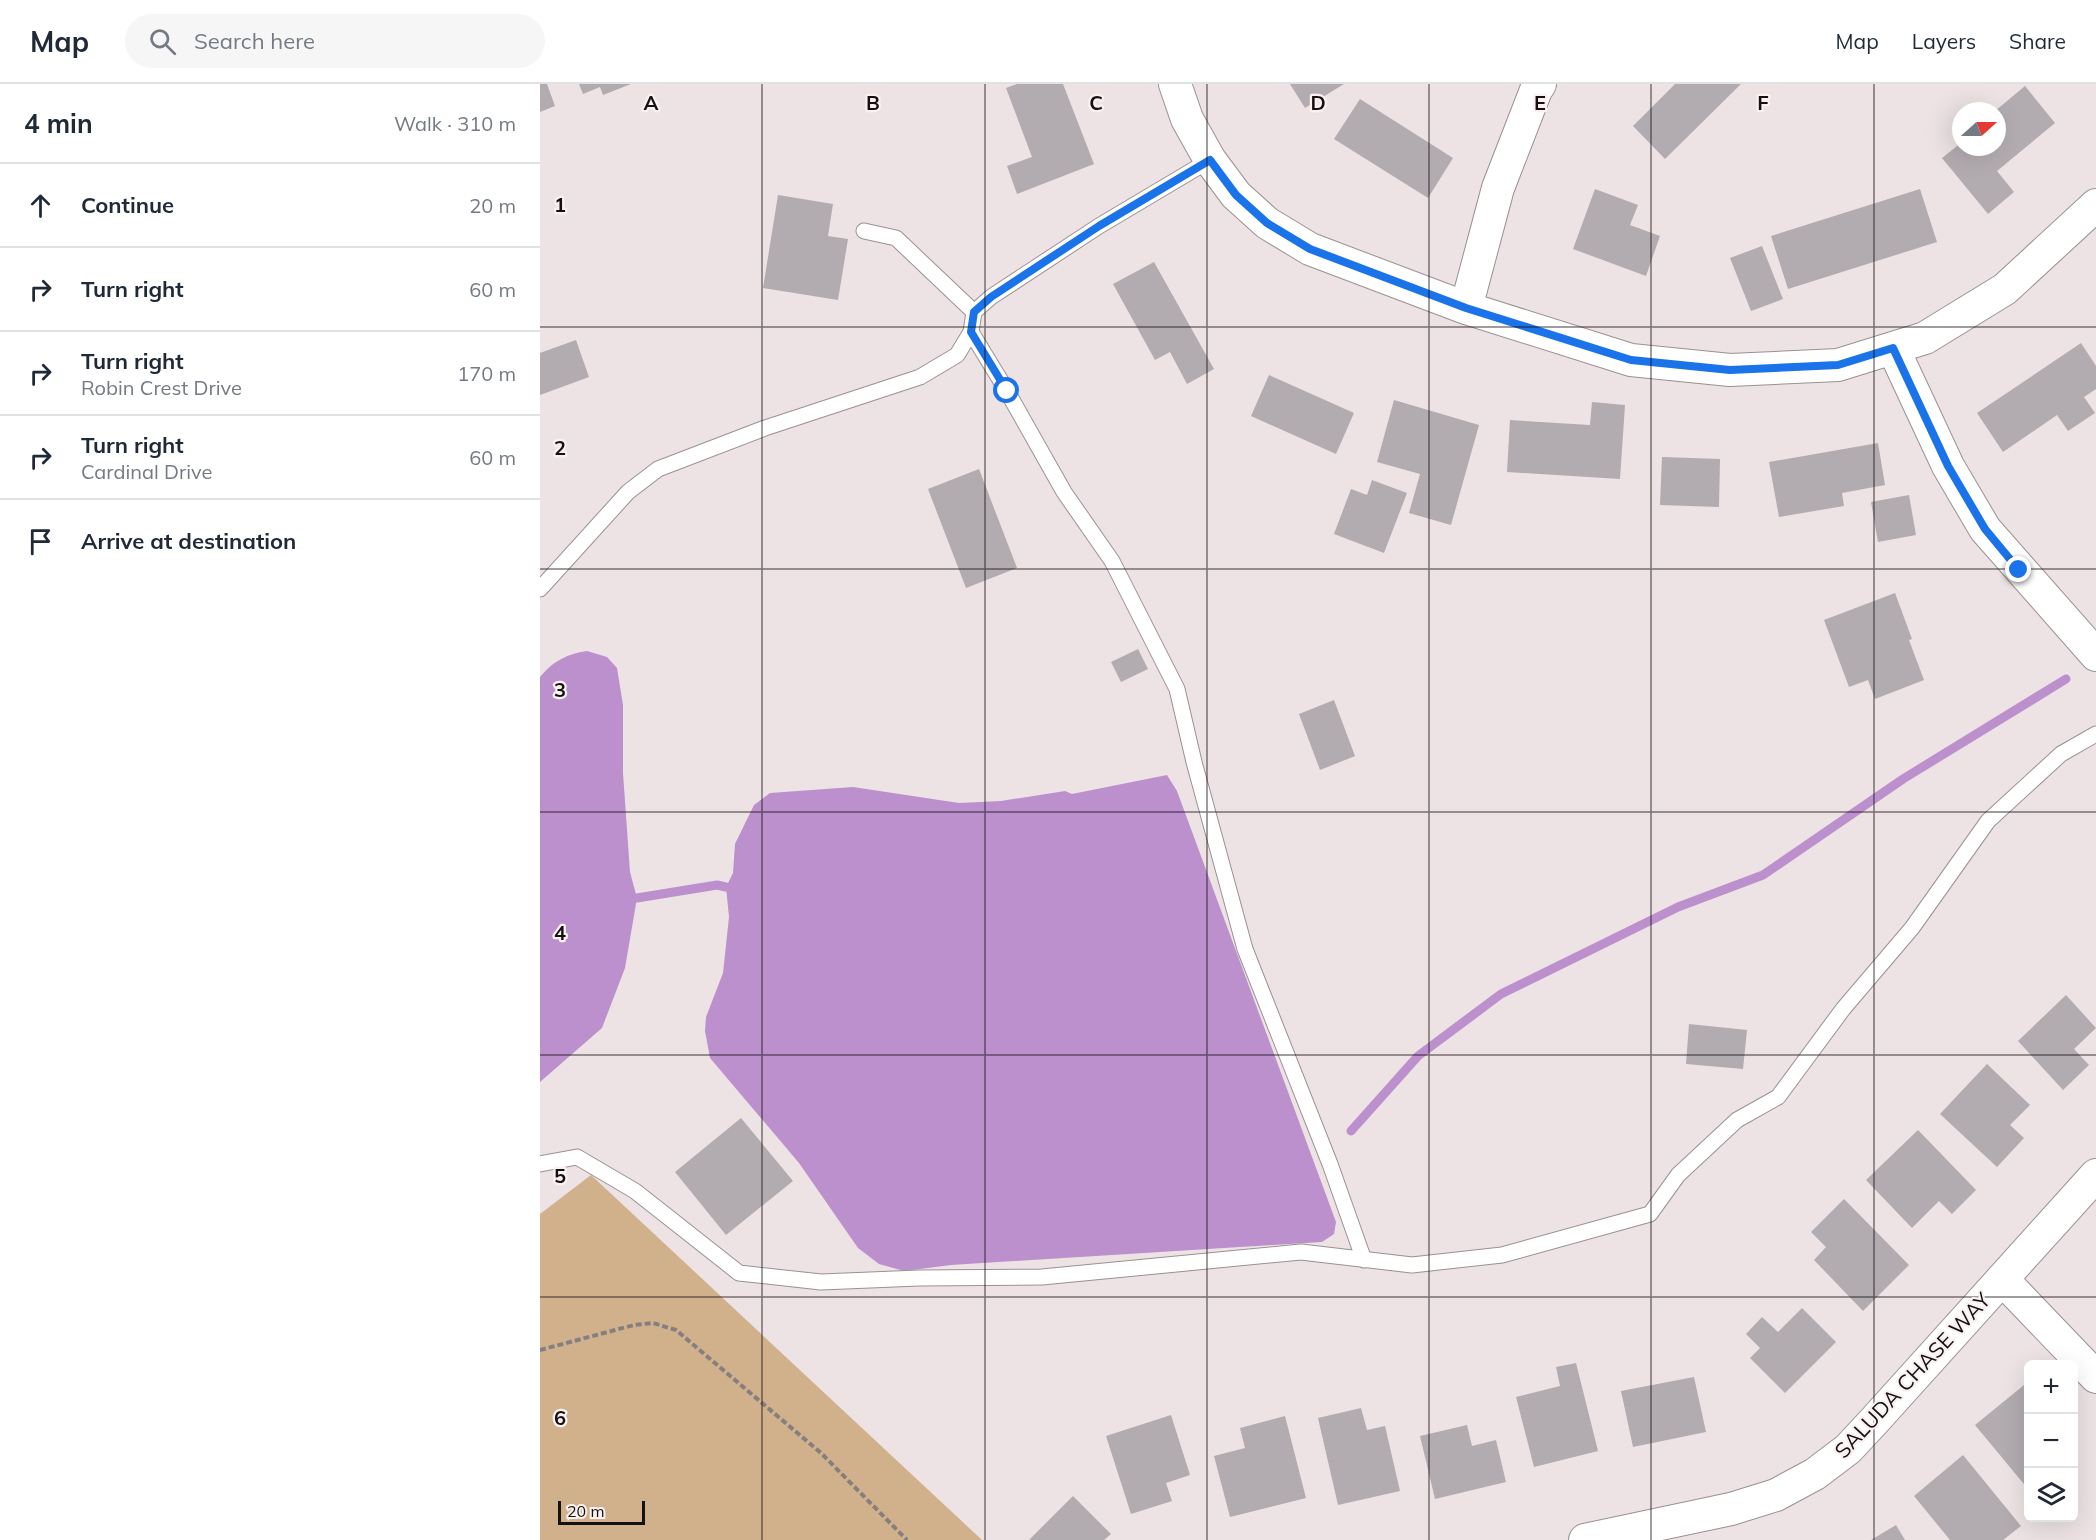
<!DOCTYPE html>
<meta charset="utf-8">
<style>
body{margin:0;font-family:Mulish,sans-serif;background:#f6f6f7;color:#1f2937}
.controls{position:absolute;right:18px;bottom:18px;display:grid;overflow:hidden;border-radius:9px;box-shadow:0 6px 24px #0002}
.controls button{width:54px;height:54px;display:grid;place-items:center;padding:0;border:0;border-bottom:2px solid #e0e1e3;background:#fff;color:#1f2937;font:30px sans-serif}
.compass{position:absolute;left:1412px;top:18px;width:54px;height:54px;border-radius:50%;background:#fff;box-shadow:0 6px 24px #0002;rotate:69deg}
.scale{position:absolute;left:18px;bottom:15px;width:87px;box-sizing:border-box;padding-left:6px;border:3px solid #151112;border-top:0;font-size:16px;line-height:21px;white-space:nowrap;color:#151112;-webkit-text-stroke:4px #faf1f1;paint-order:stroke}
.stop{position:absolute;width:18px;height:18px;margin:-14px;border:4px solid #1a73e8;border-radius:50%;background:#fff}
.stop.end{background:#1a73e8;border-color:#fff;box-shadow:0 2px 6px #0008}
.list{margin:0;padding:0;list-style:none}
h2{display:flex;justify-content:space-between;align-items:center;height:78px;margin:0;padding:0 24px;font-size:26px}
h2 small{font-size:20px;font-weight:400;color:#747a83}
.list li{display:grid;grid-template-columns:39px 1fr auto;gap:18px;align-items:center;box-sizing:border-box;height:84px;padding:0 24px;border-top:2px solid #e0e1e3}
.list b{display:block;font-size:22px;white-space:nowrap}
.list p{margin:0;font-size:20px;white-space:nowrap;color:#747a83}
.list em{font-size:20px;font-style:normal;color:#747a83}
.icon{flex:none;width:33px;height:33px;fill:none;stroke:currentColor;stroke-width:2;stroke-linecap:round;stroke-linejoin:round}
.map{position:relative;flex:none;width:1556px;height:1456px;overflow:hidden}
header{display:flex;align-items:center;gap:36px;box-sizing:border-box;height:84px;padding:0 30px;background:#fff;border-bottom:2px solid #e0e1e3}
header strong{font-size:28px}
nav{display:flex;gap:33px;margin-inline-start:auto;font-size:21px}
.search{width:420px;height:54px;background:#f6f6f7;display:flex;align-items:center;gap:15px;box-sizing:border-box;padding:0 21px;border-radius:33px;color:#747a83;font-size:22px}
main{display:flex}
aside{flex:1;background:#fff}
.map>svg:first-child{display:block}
.green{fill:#d1b18b}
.water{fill:#bb90cd}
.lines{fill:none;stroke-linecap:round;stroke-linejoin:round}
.stream{stroke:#bb90cd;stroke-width:9}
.building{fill:#b2abaf}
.service-casing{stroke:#9a9191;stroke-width:17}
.minor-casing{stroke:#9a9191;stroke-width:34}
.path{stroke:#867f80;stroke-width:4;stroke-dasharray:6 3;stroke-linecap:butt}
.service{stroke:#fff;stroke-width:15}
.minor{stroke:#fff;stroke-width:32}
.route{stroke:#1a73e8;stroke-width:8}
.grid{fill:none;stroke:#151112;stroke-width:1.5;stroke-opacity:0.55}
.labels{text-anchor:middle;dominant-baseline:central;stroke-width:4.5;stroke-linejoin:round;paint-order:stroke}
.street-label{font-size:21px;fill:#151112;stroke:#faf1f1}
.grid-label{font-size:20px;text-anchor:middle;font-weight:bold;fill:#151112;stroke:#faf1f1;stroke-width:4.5;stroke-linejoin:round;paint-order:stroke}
</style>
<header>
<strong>Map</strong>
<div class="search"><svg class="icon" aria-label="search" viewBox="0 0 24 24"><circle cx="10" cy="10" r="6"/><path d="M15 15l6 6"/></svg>Search here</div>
<nav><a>Map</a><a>Layers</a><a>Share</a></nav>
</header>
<main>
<aside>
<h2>4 min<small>Walk · 310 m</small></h2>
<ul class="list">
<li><svg class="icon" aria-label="ahead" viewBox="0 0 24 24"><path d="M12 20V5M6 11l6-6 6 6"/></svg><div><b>Continue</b></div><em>20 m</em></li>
<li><svg class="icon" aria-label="right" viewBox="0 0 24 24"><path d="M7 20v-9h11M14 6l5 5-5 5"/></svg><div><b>Turn right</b></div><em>60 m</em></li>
<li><svg class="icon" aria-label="right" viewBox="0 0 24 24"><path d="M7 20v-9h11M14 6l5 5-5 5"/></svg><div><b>Turn right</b><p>Robin Crest Drive</p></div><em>170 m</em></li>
<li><svg class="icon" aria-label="right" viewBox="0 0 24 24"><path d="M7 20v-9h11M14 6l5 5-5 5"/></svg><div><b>Turn right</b><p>Cardinal Drive</p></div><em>60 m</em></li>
<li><svg class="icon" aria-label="arrive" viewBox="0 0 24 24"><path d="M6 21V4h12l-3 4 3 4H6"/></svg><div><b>Arrive at destination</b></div></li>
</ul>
</aside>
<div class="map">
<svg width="1556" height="1456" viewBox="0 0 1556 1456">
<rect width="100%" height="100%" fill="#ede3e4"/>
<path class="green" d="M51,1091L442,1456H0V1130Z"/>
<path class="water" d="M47,567L67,573L77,584L83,621V689L90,788L97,814L85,884L62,944L0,998V593C13,577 27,570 47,567Z
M627,691L637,707L796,1138L794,1150L782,1158L411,1181L364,1187L339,1180L318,1164L259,1079L170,974L165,947L166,933L183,889L189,833L186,803L193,789L195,760L214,721L230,709L313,703L419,719L461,717L525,707L532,710Z"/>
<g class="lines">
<path class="stream" d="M97,814L177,801L186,803
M811,1047L878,972L961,910L1138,823L1223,791L1363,695L1526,595"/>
</g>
<path class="building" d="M0,0H7L15,22L0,28Z
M39,0H91L63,11L60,3L43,10Z
M477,0H523L554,80L477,110L467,82L492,73L466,4Z
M750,0H804L765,24Z
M1135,0H1201L1125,75L1093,42Z
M1485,2L1515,39L1457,87L1474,108L1448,130L1402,74L1421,59V63H1457V27H1455Z
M820,15L913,74L888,114L794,55Z
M1055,105L1098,121L1090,141L1120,152L1106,192L1033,165Z
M1380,105L1397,158L1248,205L1231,152Z
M238,111L293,120L288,152L308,155L298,216L223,204Z
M1222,162L1243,215L1211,227L1190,174Z
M614,178L674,285L647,300L630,268L615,276L573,200Z
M36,256L49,293L0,311V269Z
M1541,259L1556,282V305L1544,313L1555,329L1528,347L1517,331L1463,368L1437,329Z
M729,291L814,329L796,370L711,332Z
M854,316L939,341L911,441L869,429L880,390L837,378Z
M1052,318L1085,321L1080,395L967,388L970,336L1050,341Z
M1338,359L1345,401L1302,409L1304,422L1239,433L1229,378Z
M1122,373L1180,375L1179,423L1120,421Z
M439,385L477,484L426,504L388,405Z
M832,396L867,409L844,469L794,450L811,405L827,411Z
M1369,411L1376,451L1338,458L1331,418Z
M1355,509L1372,555L1369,556L1384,596L1335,615L1328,596L1309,603L1284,536Z
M598,565L608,585L581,598L571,578Z
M794,616L815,672L780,686L759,630Z
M1526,911L1556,944L1534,965L1549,981L1523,1006L1478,957Z
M1149,940L1207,946L1203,985L1146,980Z
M1447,980L1490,1021L1470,1041L1484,1054L1457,1083L1400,1030Z
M201,1034L253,1097L186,1151L135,1088Z
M1378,1046L1436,1106L1412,1130L1399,1117L1372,1144L1326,1096Z
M1304,1115L1369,1181L1323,1227L1274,1176L1286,1163L1271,1148Z
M1262,1224L1296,1258L1245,1309L1210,1274L1220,1264L1206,1250L1222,1233L1238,1248Z
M1036,1279L1058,1367L994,1383L976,1313L1020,1302L1016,1283Z
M1154,1293L1166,1348L1093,1363L1081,1307Z
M1484,1301L1488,1307V1405L1435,1341Z
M821,1324L827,1346L845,1342L860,1407L798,1421L778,1334Z
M631,1331L650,1391L626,1399L632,1417L591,1430L566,1352Z
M745,1332L766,1414L690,1433L674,1372L705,1364L700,1344Z
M927,1341L932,1362L956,1356L966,1398L895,1415L880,1352Z
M1423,1371L1481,1442L1463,1456H1410L1374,1412Z
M533,1412L571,1450L564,1456H489Z
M1356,1441L1365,1456H1331Z"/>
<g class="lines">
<g class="service-casing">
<path id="service" d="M434,228L451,213L559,142L670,76
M431,248L467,307L524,408L572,477L637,605L654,678L705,865L790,1080L824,1176
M0,505L88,408L118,385L225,344L380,293L417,271L431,248L434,228L356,154L324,147
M0,1080L37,1073L95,1107L199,1189L281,1198L379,1194L502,1193L761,1168L872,1181L962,1171L1110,1130L1138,1091L1197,1036L1238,1013L1303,925L1372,844L1448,737L1521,670L1556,650"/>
</g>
<g class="minor-casing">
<path id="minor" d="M635,0L647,35L670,76L696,111L727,139L770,165L926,224L1091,276L1190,286L1298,281L1385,254L1465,205L1556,121
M926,224L958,104L996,6L1000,0
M1353,264L1408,382L1445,445L1556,571
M1462,1195L1556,1293
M1045,1456L1191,1425L1236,1411L1275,1390L1308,1365L1335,1336L1556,1091"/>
</g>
<path class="path" d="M0,1266L94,1241L113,1239L136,1246L281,1369L367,1456"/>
<use href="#service" class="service"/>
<use href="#minor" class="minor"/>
</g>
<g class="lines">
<path class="route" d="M467,307L431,248L434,228L451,213L559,142L670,76L696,111L727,139L770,165L926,224L1091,276L1190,286L1298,281L1353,264L1408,382L1445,445L1479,486"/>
</g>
<path class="grid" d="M222,0V1456M445,0V1456M667,0V1456M889,0V1456M1111,0V1456M1334,0V1456M0,243H1556M0,485H1556M0,728H1556M0,971H1556M0,1213H1556"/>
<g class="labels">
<g class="street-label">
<text transform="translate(1372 1291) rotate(-47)">SALUDA CHASE WAY</text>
</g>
</g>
<g class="grid-label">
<text x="111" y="26">A</text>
<text x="333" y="26">B</text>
<text x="556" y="26">C</text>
<text x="778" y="26">D</text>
<text x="1000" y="26">E</text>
<text x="1223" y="26">F</text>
<text x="20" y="128">1</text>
<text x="20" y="371">2</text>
<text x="20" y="613">3</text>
<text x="20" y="856">4</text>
<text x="20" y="1099">5</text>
<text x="20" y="1341">6</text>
</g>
</svg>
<div class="controls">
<button>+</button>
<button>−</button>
<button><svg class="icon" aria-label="layers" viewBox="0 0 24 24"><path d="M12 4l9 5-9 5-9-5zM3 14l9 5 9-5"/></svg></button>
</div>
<svg class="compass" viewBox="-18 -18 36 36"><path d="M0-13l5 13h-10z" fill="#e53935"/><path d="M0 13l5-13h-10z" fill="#747a83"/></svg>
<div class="scale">20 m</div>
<div class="stop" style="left:467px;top:307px"></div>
<div class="stop end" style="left:1479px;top:486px"></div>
</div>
</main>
